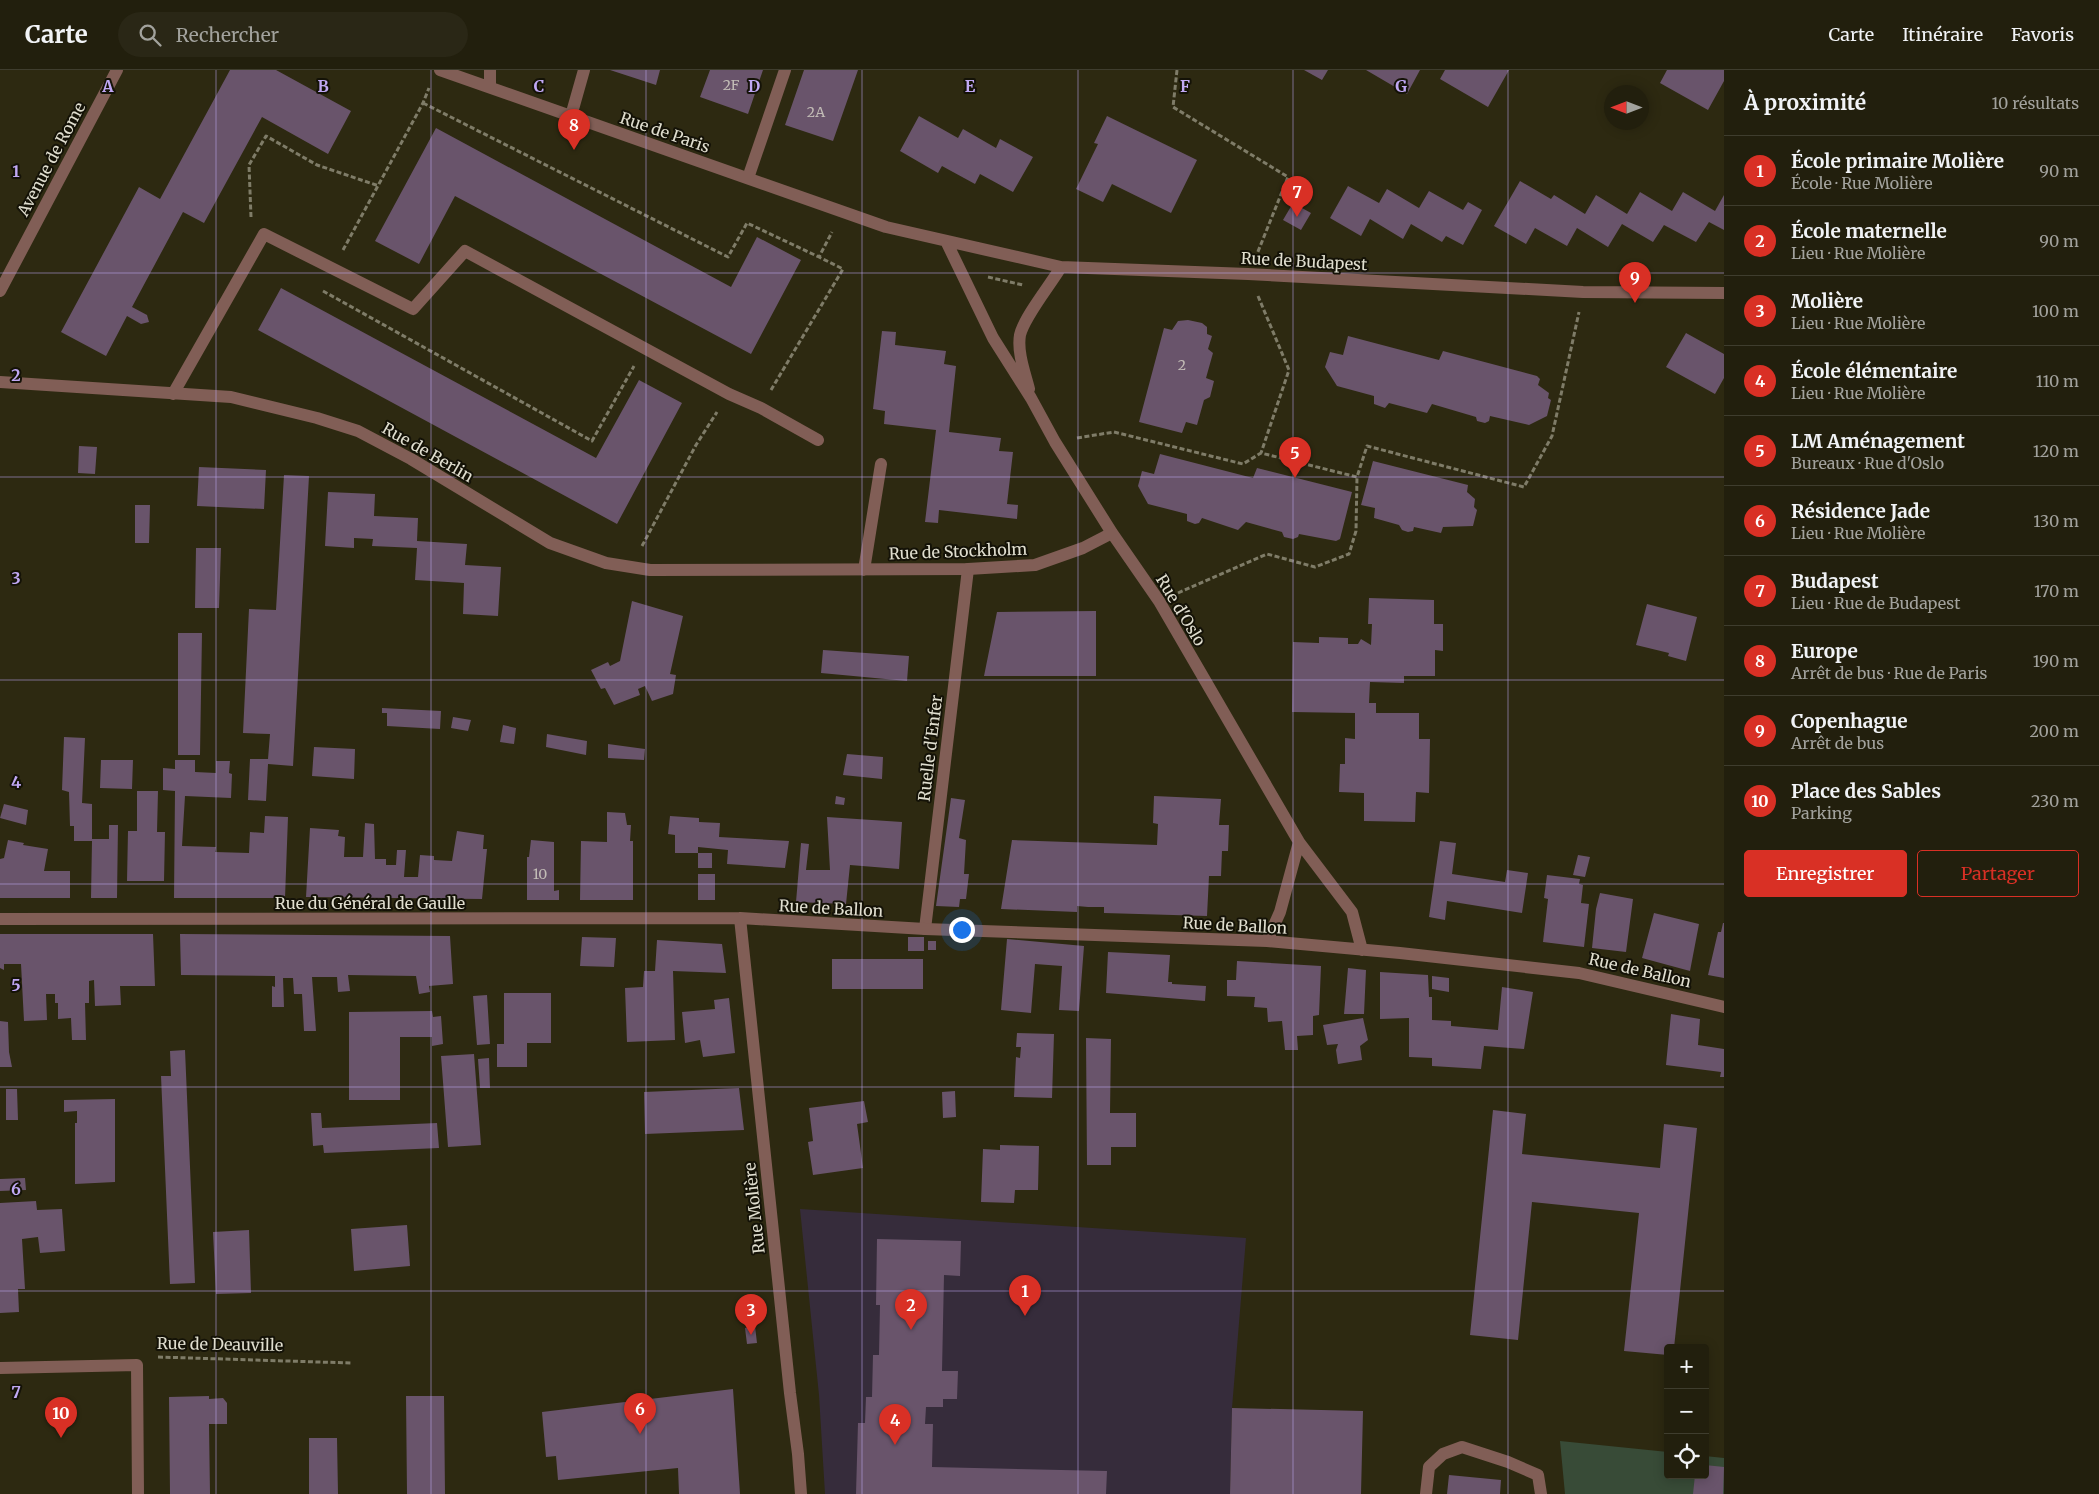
<!DOCTYPE html>
<html lang="fr">
<meta charset="utf-8">
<style>
body{margin:0;font-family:Merriweather,serif;background:#2a2716;color:#f1f3f6}
.controls{position:absolute;right:15px;bottom:15px;display:grid;overflow:hidden;border-radius:5px;box-shadow:0 2px 12px #0003}
.controls button{width:45px;height:45px;display:grid;place-items:center;padding:0;border:0;border-bottom:1px solid #3f3d2e;background:#221f0d;color:#f1f3f6;font:25px sans-serif}
.compass{position:absolute;left:1604px;top:15px;width:45px;height:45px;border-radius:50%;background:#221f0d;box-shadow:0 2px 12px #0003;rotate:270deg}
.you{position:absolute;left:961px;top:859px;width:18px;height:18px;margin:-12px;border:4px solid #fff;border-radius:50%;background:#1a73e8;box-shadow:0 0 0 8px #1a73e833}
.badge{display:grid;place-items:center;width:32px;height:32px;border-radius:50%;background:#d93025;color:#fff;font-size:16px;font-weight:700}
.pin{position:absolute;translate:-50% -41px;filter:drop-shadow(0 1px 2px #0008)}
.pin::after{content:'';position:absolute;top:26px;width:18px;height:15px;background:inherit;clip-path:polygon(0 0,100% 0,50% 100%)}
.list{margin:0;padding:0;list-style:none}
h2{display:flex;justify-content:space-between;align-items:center;height:65px;margin:0;padding:0 20px;font-size:21px}
h2 small{font-size:16px;font-weight:400;color:#a2a29d}
.list li{display:grid;grid-template-columns:32px 1fr auto;gap:15px;align-items:center;box-sizing:border-box;height:70px;padding:0 20px;border-top:1px solid #3f3d2e}
.list b{display:block;font-size:19px;white-space:nowrap}
.list p{margin:0;font-size:16px;white-space:nowrap;color:#a2a29d}
.list em{font-size:16px;font-style:normal;color:#a2a29d}
.actions{display:flex;gap:10px;padding:15px 20px}
.actions a{flex:1;padding:11px 0;border:1px solid #d93025;border-radius:5px;text-align:center;font-size:18px;color:#d93025}
.actions .main{background:#d93025;color:#fff}
.icon{flex:none;width:28px;height:28px;fill:none;stroke:currentColor;stroke-width:2;stroke-linecap:round;stroke-linejoin:round}
.map{position:relative;flex:none;width:1724px;height:1424px;overflow:hidden}
header{display:flex;align-items:center;gap:30px;box-sizing:border-box;height:70px;padding:0 25px;background:#221f0d;border-bottom:1px solid #3f3d2e}
header strong{font-size:24px}
nav{display:flex;gap:28px;margin-inline-start:auto;font-size:18px}
.search{width:350px;height:45px;background:#2a2716;display:flex;align-items:center;gap:12px;box-sizing:border-box;padding:0 18px;border-radius:28px;color:#a2a29d;font-size:19px}
main{display:flex}
aside{flex:1;background:#221f0d}
.map>svg:first-child{display:block}
.education{fill:#362c3b}
.green{fill:#384b37}
.building{fill:#69546b}
.lines{fill:none;stroke-linecap:round;stroke-linejoin:round}
.path{stroke:#7f7c68;stroke-width:3;stroke-dasharray:5 2.5;stroke-linecap:butt}
.service{stroke:#815e56;stroke-width:12}
.minor{stroke:#815e56;stroke-width:12}
.grid{fill:none;stroke:#c0a8f4;stroke-width:1;stroke-opacity:0.55}
.labels{text-anchor:middle;dominant-baseline:central;stroke-width:4;stroke-linejoin:round;paint-order:stroke}
.number-label{font-size:14px;fill:#c2bcb6}
.street-label{font-size:16px;fill:#e0decf;stroke:#141207}
.grid-label{font-size:16px;text-anchor:middle;font-weight:bold;fill:#c0a8f4;stroke:#141207;stroke-width:4;stroke-linejoin:round;paint-order:stroke}
</style>
<header>
<strong>Carte</strong>
<div class="search"><svg class="icon" aria-label="search" viewBox="0 0 24 24"><circle cx="10" cy="10" r="6"/><path d="M15 15l6 6"/></svg>Rechercher</div>
<nav><a>Carte</a><a>Itinéraire</a><a>Favoris</a></nav>
</header>
<main>
<div class="map">
<svg width="1724" height="1424" viewBox="0 0 1724 1424">
<rect width="100%" height="100%" fill="#2d2911"/>
<path class="education" d="M800,1139L1246,1168L1232,1338L1230,1424H825L819,1325Z"/>
<path class="green" d="M1560,1371L1668,1382V1405H1705V1386L1724,1388V1424H1565Z"/>
<path class="building" d="M230,0H276L351,41L328,84L262,47L204,153L183,142L132,237L147,245L149,252L141,254L127,246L106,286L61,262L139,117L160,129Z
M610,0H660L656,15Z
M710,0H763L748,44L700,27Z
M804,0H858L833,71L785,55Z
M1304,0H1328L1322,10Z
M1366,0H1420L1407,24Z
M1445,0H1509L1488,37L1440,9Z
M1667,0H1724V11L1708,40L1660,13Z
M919,46L958,68L963,59L996,78L1000,69L1033,87L1013,122L980,104L975,114L942,96L938,103L900,81Z
M1107,46L1197,90L1171,143L1112,114L1103,132L1076,119L1098,74L1094,73Z
M436,58L731,217L757,167L801,190L751,284L455,126L419,194L375,171Z
M1520,111L1551,129L1554,125L1585,144L1596,125L1627,144L1640,122L1672,141L1683,122L1715,141L1724,125V160L1709,152L1696,172L1664,155L1653,172L1622,154L1608,177L1577,158L1567,176L1535,158L1526,174L1494,156Z
M1348,116L1379,133L1387,119L1419,138L1429,121L1463,140L1468,132L1482,140L1463,175L1446,166L1442,172L1411,154L1403,169L1370,149L1361,166L1330,148Z
M1293,133L1311,143L1301,160L1283,150Z
M281,218L596,388L639,310L682,333L617,454L258,260Z
M1188,250L1202,253L1207,257V264L1212,266L1208,279L1213,283L1206,308L1214,311L1210,327L1204,330L1197,355L1186,352L1182,363L1139,352L1164,258L1172,260L1178,251Z
M882,261L896,262L895,275L946,281L944,294L956,296L949,362L1001,368L999,381L1013,382L1007,434L1018,435L1017,449L939,440L938,453L925,452L936,360L884,354L885,341L873,339Z
M1686,263L1724,284V308L1715,324L1666,297Z
M1348,266L1439,290L1443,281L1537,306L1540,309L1538,315L1549,323L1548,328L1551,330L1547,346L1529,355L1490,346L1489,351L1485,353L1477,351L1476,347L1432,334L1427,343L1389,333L1385,338L1374,334V326L1337,316L1325,297L1330,282L1343,285Z
M79,376L97,377L95,404L78,403Z
M1160,384L1253,408L1257,398L1352,422L1340,469L1336,471L1299,464L1298,467L1293,469L1284,467L1282,462L1246,452L1238,460L1202,448L1199,453L1195,454L1187,451V444L1148,434L1138,416L1142,401L1154,404Z
M1373,391L1468,415L1467,422L1475,429L1474,437L1477,440L1473,456L1443,457L1441,463L1414,457L1413,461L1408,462L1402,460L1399,455L1374,448L1375,438L1361,435Z
M199,397L266,400L264,439L197,436Z
M284,405L309,406L293,696L268,694L266,731L248,730L250,689H268L270,664L243,663L249,539L276,540Z
M328,422L375,424L374,446L418,448L417,471L467,474L465,495L501,497L498,546L463,544L464,513L415,510L417,478L372,476L373,469L354,468V478L325,476Z
M135,435H150L149,473H135Z
M196,478H221L219,538H195Z
M1369,528L1434,530V554H1443V581L1435,580V606H1404V613L1370,612L1369,633H1376V643H1419V669H1430L1429,723L1416,722L1415,752L1364,751V723L1339,722L1340,694H1345V668L1355,669V643L1292,642L1293,572L1319,573V567L1348,568V574H1358L1361,569L1371,575L1372,554H1368Z
M632,531L683,546L670,604L676,605L673,624L652,631L645,616L638,619L640,625L614,635L605,618L601,619L591,600L608,592L610,596L620,591Z
M1647,534L1697,547L1686,591L1668,586L1669,583L1636,575Z
M1096,541V606H984L997,542Z
M178,563H202L200,685H178Z
M823,580L909,586L907,611L821,603Z
M382,638L441,641L440,659L387,656V643H382Z
M453,647L471,650L468,661L451,658Z
M503,655L516,658L514,674L500,672Z
M547,664L587,671L586,685L546,677Z
M64,667L85,668L82,733L92,734V769H109V755H118L117,828H91L92,771H74V756H70L69,722L62,720Z
M608,674L645,679L644,690L608,688Z
M314,677L355,679L354,709L312,706Z
M847,684L883,687L882,709L843,705Z
M101,690H133L132,719L100,718Z
M175,690H195V702L216,703V691H230L229,703L232,704L231,728L185,726L182,776L216,777L215,782L249,783L250,762L264,763L265,746L288,747L285,828H174L175,721L163,720V698L175,699Z
M137,721H158L157,762H165L164,811H127L128,761H137Z
M836,726L845,728L844,735L835,734Z
M1154,726L1221,729L1219,755H1229L1228,781H1222L1221,806H1209L1207,846L1104,843V837H1088L1077,836V842L1001,839L1012,770L1157,775L1158,754L1153,753Z
M951,728L965,730L959,768L966,770L964,804H969L966,829H960L959,837L936,836Z
M4,734L28,740L26,755L0,748Z
M607,742L625,743L627,755H631L630,771H633V830H580L581,771L607,772Z
M670,746L699,748V752L720,753L719,767L789,771L785,798L727,794L728,780L698,777V783H712V798H698V783H675V765L668,764Z
M827,747L902,752L899,799L850,795L846,834L796,832L801,773L809,774L806,800H830Z
M365,753L374,754L375,789H386V795H396L397,780H406L404,807H418L420,785L434,786V790L452,791L457,761L484,765L483,779H487L482,829L306,827L310,758L339,760L338,766L345,767L344,787H363Z
M8,770L24,773L23,775L48,779L44,801H70V828H0V789L4,788Z
M531,770L554,772V821L559,820V830H527V787H529Z
M1440,771L1456,773L1452,804L1505,812L1507,800L1528,803L1522,843L1447,831L1445,850L1429,847Z
M1578,785L1590,787L1585,807L1573,805Z
M698,804H715V830H698Z
M1547,805L1580,809L1579,814L1583,815L1581,833L1589,834L1584,877L1543,872L1548,829L1544,828Z
M1600,823L1633,829L1626,882L1592,878L1596,839Z
M1654,843L1699,854L1690,901L1642,888Z
M1723,853H1724V908L1708,905L1718,862H1721Z
M0,864H153L155,916H120L121,935L95,936L94,910L89,911V933H85L86,970H72L71,948L58,949V933H55V924H46L47,950L24,951L21,894H4V900L0,898Z
M180,864L450,866L453,914L429,916L430,922L419,924L416,906L348,905L350,921L338,922L337,907H312L316,961H304L302,924H294L293,908H283L284,937H272V916L275,917V906L181,905Z
M582,867L616,868L614,897L580,896Z
M908,867H924V881H908Z
M1007,869L1084,876L1079,941L1059,940L1062,896L1035,894L1031,943L1001,940Z
M657,870L722,874L726,903L673,901L675,970L627,972L625,918L643,917L644,901H655Z
M928,871H936V880H928Z
M1108,882L1170,885L1168,912H1172V914L1206,916L1205,931L1106,923Z
M832,889H923V919H832Z
M1237,891L1321,896L1319,945L1313,946V965L1297,966L1298,980H1285L1282,951L1268,952L1267,938L1254,937L1255,927L1227,926V910H1236Z
M1348,898L1366,900L1364,944H1344Z
M1380,902L1428,905L1429,927H1432V950L1451,951V956L1498,960L1502,917L1533,922L1524,979L1484,976L1481,999L1432,996V988L1409,987V948L1380,949Z
M1432,906L1449,908V922L1432,919Z
M504,923H551V973H527V997H497V974H504Z
M487,925L490,974L477,975L473,926Z
M729,928L735,983L703,987L700,970L685,973L682,942L715,939L714,930Z
M432,941L433,947L441,946L443,974L432,976V967H400V1030H349V942Z
M1671,944L1700,949L1698,975L1724,979V1007H1720L1721,1002L1666,995Z
M1363,948L1368,970L1360,976L1362,990L1338,994L1336,980L1338,974L1327,975L1323,955Z
M0,951L8,952L9,982L12,997H0Z
M1017,963L1054,964L1052,1028L1014,1027L1016,987L1020,988L1021,977H1016Z
M1086,968L1111,969L1110,1043H1136V1077H1111V1095H1087Z
M185,980L195,1213L170,1214L161,1006H171L170,981Z
M474,984L481,1075L448,1077L441,986Z
M489,988L490,1018H480L478,989Z
M739,1018L744,1060L645,1064L644,1022Z
M6,1019H17L18,1050H6Z
M955,1021L956,1047L943,1048L942,1022Z
M115,1029V1112L75,1114V1053H77V1041L64,1042V1030Z
M864,1031L868,1052L857,1054L863,1098L813,1105L808,1072L813,1071L809,1038Z
M1493,1040L1526,1044L1522,1084L1660,1098L1664,1054L1697,1058L1674,1278H1668V1285L1624,1281L1639,1143L1532,1132L1518,1270L1470,1265Z
M311,1043H321L322,1058L437,1053L439,1078L324,1083L323,1075L313,1076Z
M1000,1075L1039,1076L1038,1120H1015L1014,1133L981,1132L983,1079L1000,1080Z
M25,1108L26,1120L0,1121V1109Z
M36,1131L37,1140L62,1139L65,1181L40,1183L38,1167L22,1169L25,1219H18L19,1242L0,1243V1133Z
M407,1155L410,1196L354,1201L351,1159Z
M249,1160L251,1223L216,1224L213,1162Z
M877,1169L961,1171L960,1206L944,1205L942,1301H958L957,1329H943V1337H926L925,1354H933L932,1397L1107,1401L1106,1424H856L858,1353H865L866,1327H872L873,1285H879L880,1235H876Z
M755,1256L757,1273L747,1274L745,1258Z
M733,1319L740,1424H679L678,1398L558,1410L556,1386L546,1387L542,1342Z
M209,1326V1329L223,1328L227,1333V1354H209L210,1424H170L169,1327Z
M406,1326H444L445,1424H407Z
M1232,1338L1363,1341L1361,1424H1230Z
M309,1368H337L338,1424H309Z
M1705,1395L1724,1397L1723,1424H1693L1695,1405H1705Z
M1449,1405L1501,1410L1500,1424H1447Z"/>
<g class="lines">
<path class="path" d="M1177,0L1173,37L1288,107L1257,184
M423,33L728,187L747,153L819,187
M251,147L249,95L266,66L317,95L379,116
M343,180L423,33L429,18
M988,207L1023,215
M323,221L592,371L634,296
M1258,226L1289,300L1261,383
M771,320L843,199L819,187L832,162
M1077,368L1114,362L1243,394L1261,383L1357,407L1367,376L1524,417L1552,366L1579,242
M642,476L696,375L717,342
M1178,523L1267,484L1315,497L1349,484L1356,461L1357,407
M158,1287L351,1293"/>
<path class="service" d="M925,859L968,499
M0,1298L137,1295L138,1424
M1426,1424L1429,1397L1443,1384L1462,1377L1508,1392L1538,1405L1541,1424"/>
<path class="minor" d="M440,0L886,157L1061,197L1248,204L1583,222L1724,223
M490,16V0
M571,46L584,0
M748,108L785,0
M946,171L993,268L1031,328L1055,372L1112,463L1159,531L1299,772L1352,842L1362,880
M0,221L117,0
M0,312L231,327L317,348L358,361L411,389L550,473L606,493L650,500L968,499L1035,495L1083,478L1112,463
M1029,319C1025,303 1017,282 1020,265C1024,247 1051,214 1061,197
M173,324L264,164L413,239L465,181L729,324L761,338L818,370
M864,500L881,394
M740,848L790,1323L798,1384L801,1424
M0,849L740,848L925,859L1267,871L1400,883L1579,903L1724,937
M1267,871L1280,842L1299,772"/>
</g>
<path class="grid" d="M216,0V1424M431,0V1424M646,0V1424M862,0V1424M1078,0V1424M1293,0V1424M1508,0V1424M0,203H1724M0,407H1724M0,610H1724M0,814H1724M0,1017H1724M0,1221H1724"/>
<g class="labels">
<g class="number-label">
<text x="731" y="15">2F</text>
<text x="816" y="42">2A</text>
<text x="1182" y="295">2</text>
<text x="540" y="804">10</text>
</g>
<g class="street-label">
<text transform="translate(665 62) rotate(19)">Rue de Paris</text>
<text transform="translate(51 89) rotate(-62)">Avenue de Rome</text>
<text transform="translate(1304 191) rotate(3)">Rue de Budapest</text>
<text transform="translate(428 382) rotate(30)">Rue de Berlin</text>
<text transform="translate(958 481) rotate(-2)">Rue de Stockholm</text>
<text transform="translate(1181 540) rotate(59)">Rue d'Oslo</text>
<text transform="translate(930 678) rotate(-83)">Ruelle d'Enfer</text>
<text x="370" y="833">Rue du Général de Gaulle</text>
<text transform="translate(831 838) rotate(3)">Rue de Ballon</text>
<text transform="translate(1235 855) rotate(3)">Rue de Ballon</text>
<text transform="translate(1640 900) rotate(13)">Rue de Ballon</text>
<text transform="translate(754 1138) rotate(-96)">Rue Molière</text>
<text transform="translate(220 1274) rotate(1)">Rue de Deauville</text>
</g>
</g>
<g class="grid-label">
<text x="108" y="22">A</text>
<text x="323" y="22">B</text>
<text x="539" y="22">C</text>
<text x="754" y="22">D</text>
<text x="970" y="22">E</text>
<text x="1185" y="22">F</text>
<text x="1401" y="22">G</text>
<text x="16" y="107">1</text>
<text x="16" y="311">2</text>
<text x="16" y="514">3</text>
<text x="16" y="718">4</text>
<text x="16" y="921">5</text>
<text x="16" y="1125">6</text>
<text x="16" y="1328">7</text>
</g>
</svg>
<div class="controls">
<button>+</button>
<button>−</button>
<button><svg class="icon" aria-label="locate" viewBox="0 0 24 24"><circle cx="12" cy="12" r="6"/><path d="M12 2v4M12 18v4M2 12h4M18 12h4"/></svg></button>
</div>
<svg class="compass" viewBox="-18 -18 36 36"><path d="M0-13l5 13h-10z" fill="#e53935"/><path d="M0 13l5-13h-10z" fill="#a2a29d"/></svg>
<div class="you"></div>
<div class="pin badge" style="left:1025px;top:1246px">1</div>
<div class="pin badge" style="left:911px;top:1260px">2</div>
<div class="pin badge" style="left:751px;top:1265px">3</div>
<div class="pin badge" style="left:895px;top:1375px">4</div>
<div class="pin badge" style="left:1295px;top:408px">5</div>
<div class="pin badge" style="left:640px;top:1364px">6</div>
<div class="pin badge" style="left:1297px;top:147px">7</div>
<div class="pin badge" style="left:574px;top:80px">8</div>
<div class="pin badge" style="left:1635px;top:233px">9</div>
<div class="pin badge" style="left:61px;top:1368px">10</div>
</div>
<aside>
<h2>À proximité<small>10 résultats</small></h2>
<ul class="list">
<li><span class="badge">1</span><div><b>École primaire Molière</b><p>École · Rue Molière</p></div><em>90 m</em></li>
<li><span class="badge">2</span><div><b>École maternelle</b><p>Lieu · Rue Molière</p></div><em>90 m</em></li>
<li><span class="badge">3</span><div><b>Molière</b><p>Lieu · Rue Molière</p></div><em>100 m</em></li>
<li><span class="badge">4</span><div><b>École élémentaire</b><p>Lieu · Rue Molière</p></div><em>110 m</em></li>
<li><span class="badge">5</span><div><b>LM Aménagement</b><p>Bureaux · Rue d'Oslo</p></div><em>120 m</em></li>
<li><span class="badge">6</span><div><b>Résidence Jade</b><p>Lieu · Rue Molière</p></div><em>130 m</em></li>
<li><span class="badge">7</span><div><b>Budapest</b><p>Lieu · Rue de Budapest</p></div><em>170 m</em></li>
<li><span class="badge">8</span><div><b>Europe</b><p>Arrêt de bus · Rue de Paris</p></div><em>190 m</em></li>
<li><span class="badge">9</span><div><b>Copenhague</b><p>Arrêt de bus</p></div><em>200 m</em></li>
<li><span class="badge">10</span><div><b>Place des Sables</b><p>Parking</p></div><em>230 m</em></li>
</ul>
<div class="actions"><a class="main">Enregistrer</a><a>Partager</a></div>
</aside>
</main>
